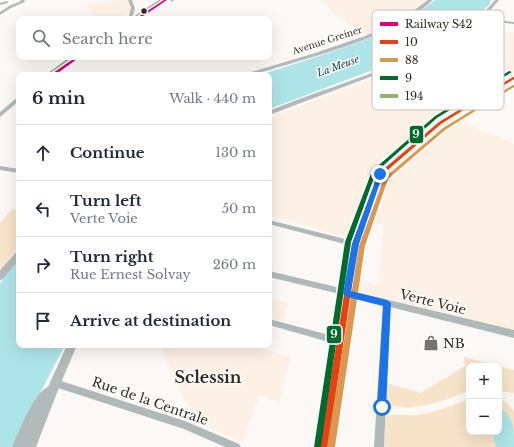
<!DOCTYPE html>
<meta charset="utf-8">
<style>
body{margin:0;font-family:"Libre Baskerville",serif;background:#f2f2f3;color:#1f2937}
.controls{position:absolute;right:12px;bottom:12px;display:grid;overflow:hidden;border-radius:8px;box-shadow:0 4px 16px #0002}
.controls button{width:36px;height:36px;display:grid;place-items:center;padding:0;border:0;border-bottom:1px solid #e0e1e3;background:#fff;color:#1f2937;font:20px sans-serif}
.stop{position:absolute;width:12px;height:12px;margin:-9px;border:3px solid #1a73e8;border-radius:50%;background:#fff}
.stop.end{background:#1a73e8;border-color:#fff;box-shadow:0 1px 4px #0008}
.list{margin:0;padding:0;list-style:none}
h2{display:flex;justify-content:space-between;align-items:center;height:52px;margin:0;padding:0 16px;font-size:17px}
h2 small{font-size:13px;font-weight:400;color:#747a83}
.list li{display:grid;grid-template-columns:26px 1fr auto;gap:12px;align-items:center;box-sizing:border-box;height:56px;padding:0 16px;border-top:1px solid #e0e1e3}
.list b{display:block;font-size:15px;white-space:nowrap}
.list p{margin:0;font-size:13px;white-space:nowrap;color:#747a83}
.list em{font-size:13px;font-style:normal;color:#747a83}
.icon{flex:none;width:22px;height:22px;fill:none;stroke:currentColor;stroke-width:2;stroke-linecap:round;stroke-linejoin:round}
.map{position:relative;flex:none;width:514px;height:447px;overflow:hidden}
.search{position:absolute;background:#fff;box-shadow:0 4px 16px #0002;left:16px;top:16px;width:256px;height:44px;display:flex;align-items:center;gap:10px;box-sizing:border-box;padding:0 14px;border-radius:8px;color:#747a83;font-size:15px}
.panel{position:absolute;background:#fff;box-shadow:0 4px 16px #0002;left:16px;top:72px;width:256px;height:276px;border-radius:8px}
.map>svg:first-child{display:block}
.built{fill:#fcf1e4}
.green{fill:#f6e3c8}
.water{fill:#ade4e8}
.lines{fill:none;stroke-linecap:round;stroke-linejoin:round}
.minor{fill:#b0b9ba;fill-rule:evenodd}
.major{fill:#b2bbba;fill-rule:evenodd}
.bus-1-casing{stroke:#fff;stroke-width:3}
.bus-2-casing{stroke:#fff;stroke-width:3}
.bus-3-casing{stroke:#fff;stroke-width:3}
.bus-4-casing{stroke:#fff;stroke-width:3}
.bus-1{fill:#e74011;fill-rule:evenodd}
.bus-2{fill:#da9850;fill-rule:evenodd}
.bus-3{fill:#006b2d;fill-rule:evenodd}
.bus-4{fill:#8eb375;fill-rule:evenodd}
.rail-1-casing{stroke:#fff;stroke-width:3}
.rail-1{fill:#e5007d;fill-rule:evenodd}
.route{fill:#1a73e8}
.bus-dot{fill:#332b1f;stroke:#fff;stroke-width:1.5}
.labels{text-anchor:middle;dominant-baseline:central;stroke-width:3;stroke-linejoin:round;paint-order:stroke}
.far-street-label{font-size:9px;fill:#332b1f;stroke:#fff}
.far-water-label{font-size:10px;font-style:italic;fill:#11383c;stroke:#fff}
.near-street-label{font-size:13px;fill:#332b1f;stroke:#fff}
.near-poi-label{font-size:13px;fill:#332b1f;stroke:#fff;text-anchor:start}
.near-quarter-label{font-size:16px;font-weight:bold;fill:#332b1f;stroke:#fff}
.key{fill:#fff;stroke:#c2bfbc;stroke-width:1}
.key-label{font-size:11px;fill:#332b1f}
.line-badge{stroke:#fff;stroke-width:1.5}
.badge-label{font-size:11px;text-anchor:middle;font-weight:bold;fill:#fff}
</style>
<div class="map">
<svg width="514" height="447" viewBox="0 0 514 447">
<rect width="100%" height="100%" fill="#fbf8f5"/>
<path class="built" d="M117,0H128L131,12L124,13L125,16L96,19L87,5Z
M320,0H429L393,23L363,35L351,27Z
M478,25L514,33V76L433,125L378,170L374,177L352,239L269,215V120L282,113L405,66L437,50L435,48Z
M454,117L480,130L514,144V331L353,290L354,281L378,286L384,225L369,220L381,179L393,167L441,126Z
M269,298L288,303L283,322L269,318Z
M159,345H250L290,357L280,402L259,395L243,442L212,429L201,422L184,399Z"/>
<path class="green" d="M12,209L19,211V247L0,269V223Z
M464,357L514,370V393L499,391V366H469V391C450,398 400,419 385,399L386,383L421,393L465,366Z
M469,399V432H499V399C505,401 510,406 514,411V447H384L385,417C396,413 407,416 418,415C436,412 452,406 469,399Z"/>
<path class="water" d="M435,0H491L489,5L468,22L418,51L394,62L269,109V75H260C320,55 385,40 435,0Z
M19,260V345H65L12,447H0V283Z
M499,406C514,418 514,427 514,447H496L493,432H499Z"/>
<g class="lines">
<path class="minor" d="M171,0H174L172,2L171,1Z
M7,1L8,3L0,5V3Z
M478,18L514,22V24L479,20L477,19Z
M513,77H514V80L442,124L382,175L358,244L351,291L514,330V338L390,307L384,447H374L383,305L350,297L329,447H319L336,344L269,325V319L337,337L344,295L269,277V271L345,289L352,246L269,224V220L353,241L378,173L438,122Z
M0,166L19,169V173L0,170Z
M55,379L185,421L239,444L241,447H225L184,429L55,387L52,386L51,383L52,380Z"/>
<path class="major" d="M20,0H24L25,2L11,8L0,15V12L9,6L21,1Z
M128,0H132L135,8L133,16L158,0H163L134,19H128L131,8Z
M428,0H433C396,34 333,51 286,65C271,69 256,75 241,75L315,53L365,36L388,25L410,13Z
M495,0H499L488,13L476,23L414,58L370,77L269,115V111C311,93 356,81 398,62C414,55 428,46 444,37C463,27 481,18 495,0Z
M69,57H74L50,75H44Z
M19,96V101L0,117V112Z
M19,250V260L3,279L0,280V270L16,252Z
M67,345H77L60,385L36,447H12C18,433 35,391 48,387Z"/>
<g class="bus-1-casing">
<path id="bus-1" d="M513,77H514V79L441,124L382,175L358,244L328,447H320L352,244L378,174L439,122Z"/>
</g>
<g class="bus-2-casing">
<path id="bus-2" d="M513,85H514V87L445,130L388,179L365,246L335,447H327L359,246L384,178L443,128Z"/>
</g>
<g class="bus-3-casing">
<path id="bus-3" d="M509,71L512,72L437,118L376,172L351,242L321,446L320,447H314L345,242L372,171L435,116Z"/>
</g>
<g class="bus-4-casing">
<path id="bus-4" d="M159,0H162L133,19H130Z
M70,57H74L49,75H45Z"/>
</g>
<use href="#bus-1" class="bus-1"/>
<use href="#bus-2" class="bus-2"/>
<use href="#bus-3" class="bus-3"/>
<use href="#bus-4" class="bus-4"/>
<g class="rail-1-casing">
<path id="rail-1" d="M164,0H167L139,19H135Z
M76,57H80L55,75H50Z"/>
</g>
<use href="#rail-1" class="rail-1"/>
</g>
<path class="route" d="M380,172L383,174L359,244L351,291L387,300L391,303L386,407L385,410L382,411L378,410L377,407L383,306L347,297L343,294L352,244L378,174Z"/>
<defs>
<g id="shop-bare" transform="scale(1.2)"><path d="M-5-2.5h2.3a2.7 3.5 0 0 1 5.4 0H5L5.5 6h-11ZM-1.5-2.5h3a1.5 2.3 0 0 0-3 0Z" fill="#79736a" stroke="#fff" stroke-width="2.5" paint-order="stroke"/></g>
</defs>
<g fill-rule="evenodd">
<use href="#shop-bare" x="431" y="343"/>
</g>
<circle class="bus-dot" cx="144" cy="11" r="3.5"/>
<g class="labels">
<g class="far-street-label">
<text transform="translate(327 40) rotate(-18)">Avenue Greiner</text>
</g>
<g class="far-water-label">
<text transform="translate(338 66) rotate(-20)">La Meuse</text>
</g>
<g class="near-street-label">
<text transform="translate(433 302) rotate(14)">Verte Voie</text>
<text transform="translate(150 401) rotate(19)">Rue de la Centrale</text>
</g>
<g class="near-poi-label">
<text x="443" y="343">NB</text>
</g>
<g class="near-quarter-label">
<text x="208" y="377">Sclessin</text>
</g>
</g>
<rect x="372" y="10" width="132" height="100" rx="6" class="key"/>
<rect x="380" y="22" width="18" height="4" fill="#e5007d"/>
<rect x="380" y="40" width="18" height="4" fill="#e74011"/>
<rect x="380" y="58" width="18" height="4" fill="#da9850"/>
<rect x="380" y="76" width="18" height="4" fill="#006b2d"/>
<rect x="380" y="94" width="18" height="4" fill="#8eb375"/>
<g class="key-label">
<text x="405" y="28">Railway S42</text>
<text x="405" y="46">10</text>
<text x="405" y="64">88</text>
<text x="405" y="82">9</text>
<text x="405" y="100">194</text>
</g>
<g class="line-badge">
<rect x="409" y="125" width="15" height="19" rx="4" fill="#006b2d"/>
<rect x="326" y="325" width="16" height="19" rx="4" fill="#006b2d"/>
</g>
<g class="badge-label">
<text x="416" y="138">9</text>
<text x="334" y="338">9</text>
</g>
</svg>
<div class="controls">
<button>+</button>
<button>−</button>
</div>
<div class="stop" style="left:382px;top:407px"></div>
<div class="stop end" style="left:380px;top:174px"></div>
<div class="search"><svg class="icon" aria-label="search" viewBox="0 0 24 24"><circle cx="10" cy="10" r="6"/><path d="M15 15l6 6"/></svg>Search here</div>
<section class="panel">
<h2>6 min<small>Walk · 440 m</small></h2>
<ul class="list">
<li><svg class="icon" aria-label="ahead" viewBox="0 0 24 24"><path d="M12 20V5M6 11l6-6 6 6"/></svg><div><b>Continue</b></div><em>130 m</em></li>
<li><svg class="icon" aria-label="left" viewBox="0 0 24 24"><path d="M17 20v-9H6M10 6l-5 5 5 5"/></svg><div><b>Turn left</b><p>Verte Voie</p></div><em>50 m</em></li>
<li><svg class="icon" aria-label="right" viewBox="0 0 24 24"><path d="M7 20v-9h11M14 6l5 5-5 5"/></svg><div><b>Turn right</b><p>Rue Ernest Solvay</p></div><em>260 m</em></li>
<li><svg class="icon" aria-label="arrive" viewBox="0 0 24 24"><path d="M6 21V4h12l-3 4 3 4H6"/></svg><div><b>Arrive at destination</b></div></li>
</ul>
</section>
</div>
